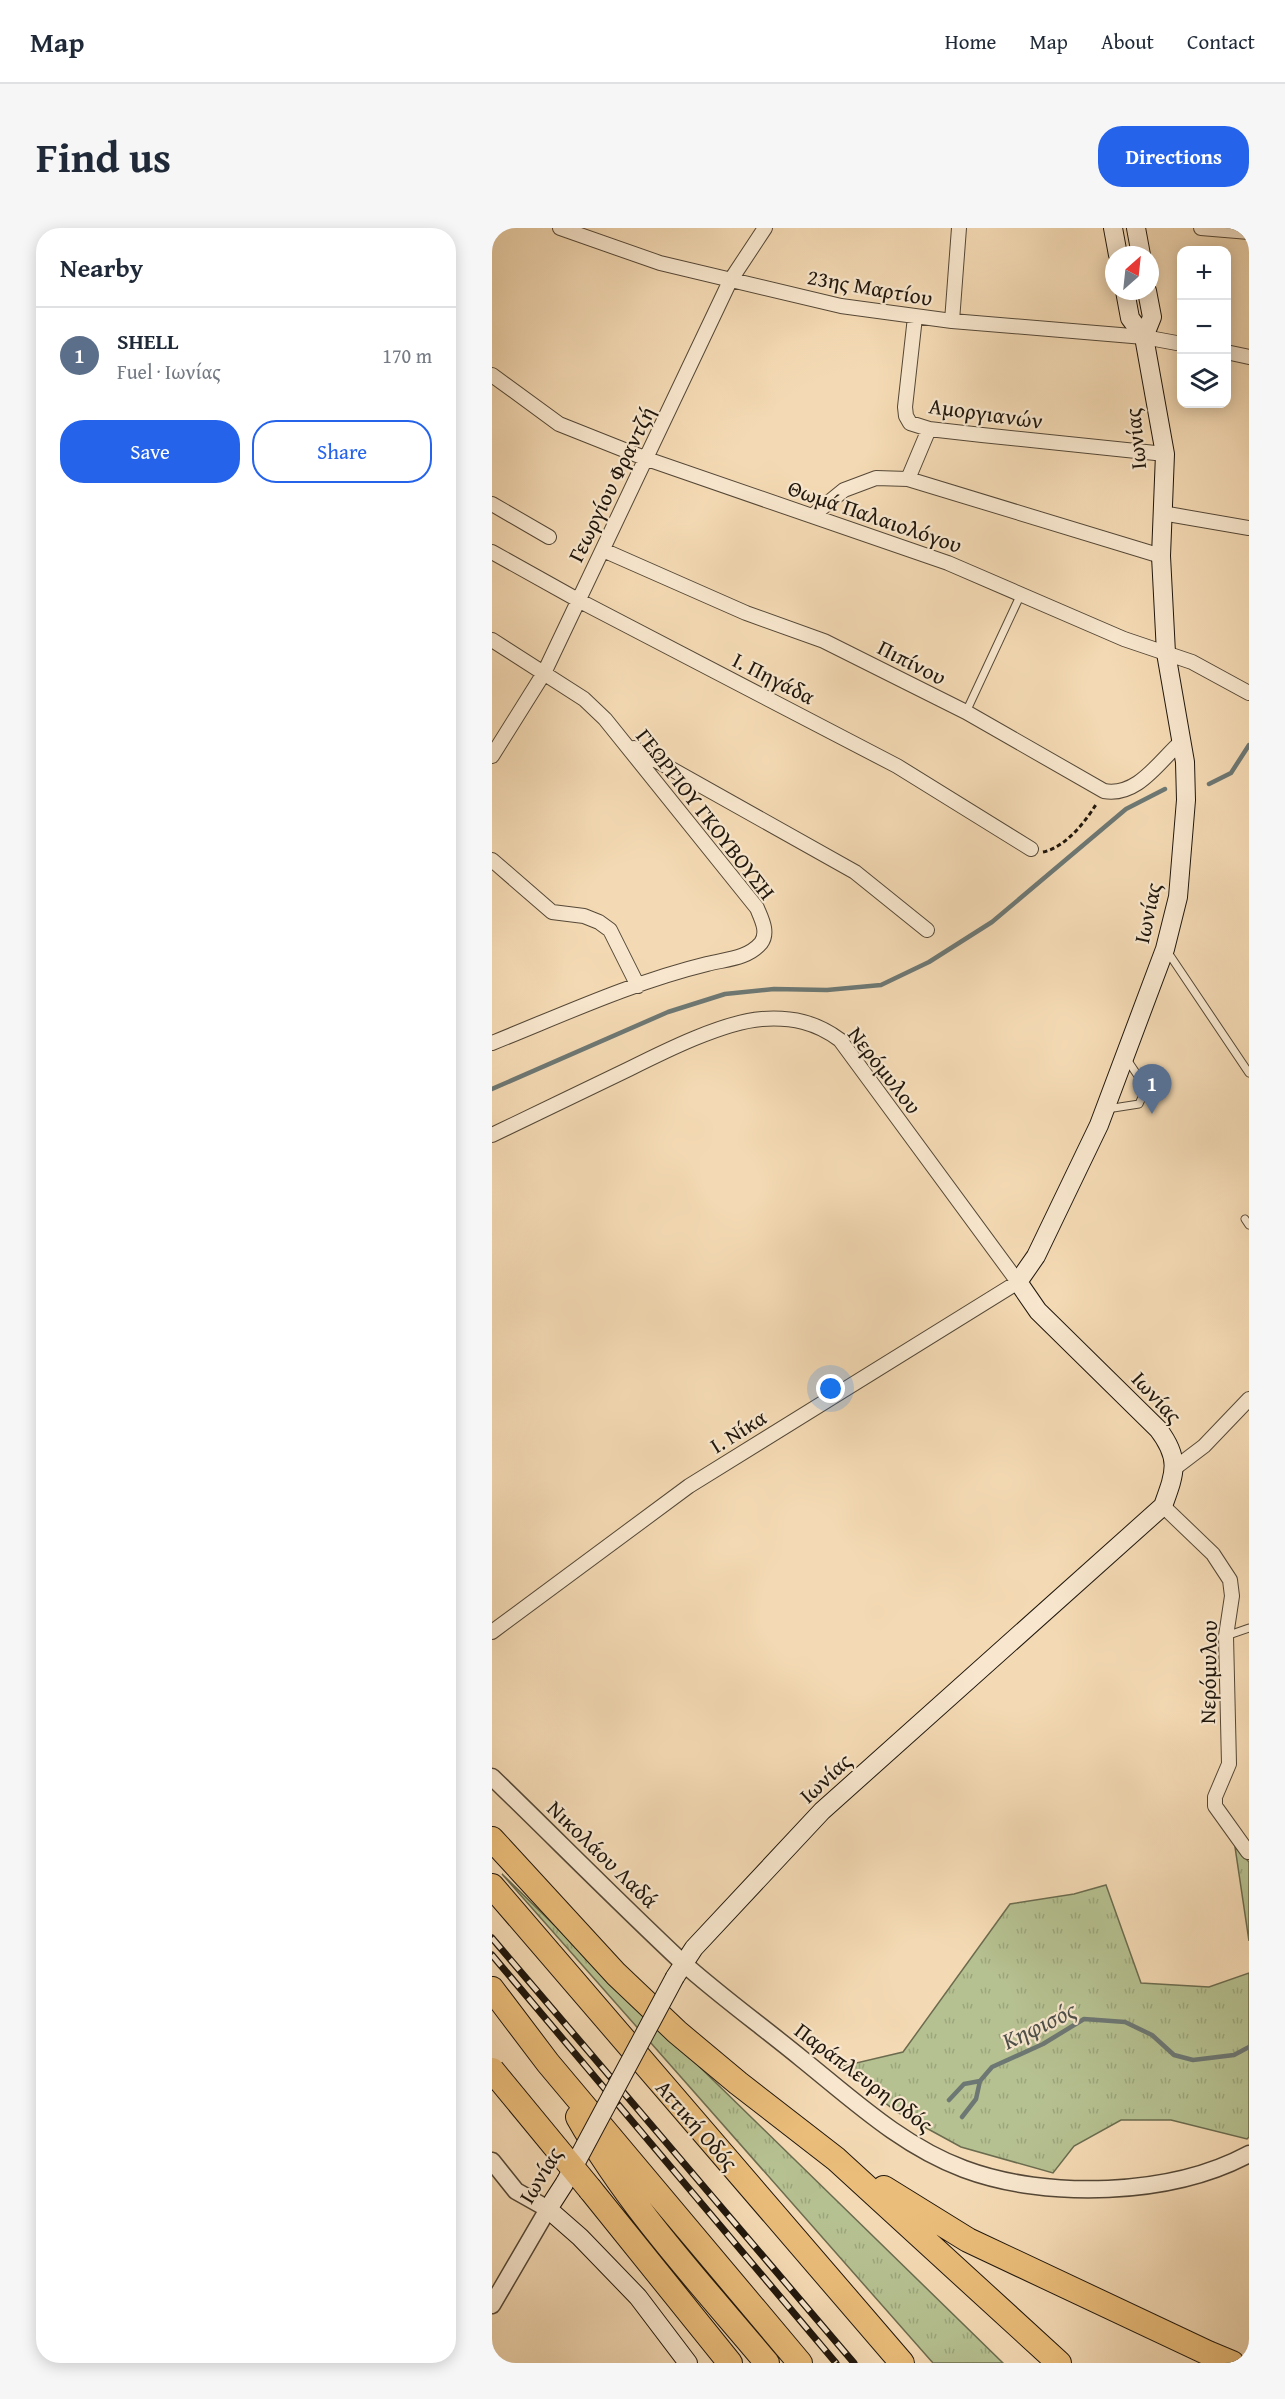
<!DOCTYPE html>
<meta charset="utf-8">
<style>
body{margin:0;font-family:"Gentium Book Plus",serif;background:#f6f6f7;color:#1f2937}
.controls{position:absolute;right:18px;top:18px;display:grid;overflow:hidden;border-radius:12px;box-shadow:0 3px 15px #0003}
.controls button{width:54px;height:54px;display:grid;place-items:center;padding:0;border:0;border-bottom:2px solid #e0e1e3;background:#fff;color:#1f2937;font:30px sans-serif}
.compass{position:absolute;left:613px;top:18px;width:54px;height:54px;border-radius:50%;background:#fff;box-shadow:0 3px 15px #0003;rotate:27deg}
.you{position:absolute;left:339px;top:1161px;width:21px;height:21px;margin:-15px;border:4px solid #fff;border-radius:50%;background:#1a73e8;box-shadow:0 0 0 9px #1a73e833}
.badge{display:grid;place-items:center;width:39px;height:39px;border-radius:50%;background:#2563eb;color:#fff;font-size:20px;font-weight:700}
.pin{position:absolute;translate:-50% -50px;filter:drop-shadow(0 2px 3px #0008)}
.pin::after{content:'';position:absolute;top:32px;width:21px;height:18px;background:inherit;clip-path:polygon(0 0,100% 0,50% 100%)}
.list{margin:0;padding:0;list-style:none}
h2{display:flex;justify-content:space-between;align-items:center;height:78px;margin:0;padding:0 24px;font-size:26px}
h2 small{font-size:20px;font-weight:400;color:#747a83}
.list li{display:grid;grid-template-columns:39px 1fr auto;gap:18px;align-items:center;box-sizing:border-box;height:96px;padding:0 24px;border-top:2px solid #e0e1e3}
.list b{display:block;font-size:22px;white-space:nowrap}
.list p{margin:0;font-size:20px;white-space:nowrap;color:#747a83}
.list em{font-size:20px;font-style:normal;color:#747a83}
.actions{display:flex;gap:12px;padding:18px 24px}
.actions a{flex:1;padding:14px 0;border:2px solid #2563eb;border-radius:24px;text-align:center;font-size:21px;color:#2563eb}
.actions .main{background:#2563eb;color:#fff}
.icon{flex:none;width:33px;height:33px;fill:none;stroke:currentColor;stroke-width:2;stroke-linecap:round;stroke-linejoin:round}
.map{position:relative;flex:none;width:757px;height:2135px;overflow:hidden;border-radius:24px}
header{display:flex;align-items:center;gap:36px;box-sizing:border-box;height:84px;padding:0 30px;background:#fff;border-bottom:2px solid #e0e1e3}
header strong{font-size:28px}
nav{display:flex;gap:33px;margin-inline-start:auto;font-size:21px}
.intro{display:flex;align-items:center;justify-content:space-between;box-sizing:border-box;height:144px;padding:0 36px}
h1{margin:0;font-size:42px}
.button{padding:15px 27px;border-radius:24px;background:#2563eb;color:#fff;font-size:21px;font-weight:700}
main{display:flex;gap:36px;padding:0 36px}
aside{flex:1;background:#fff;border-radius:24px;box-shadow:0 3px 15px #0003}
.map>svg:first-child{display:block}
.grass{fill:url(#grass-tufts);stroke:#6b6c4f;stroke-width:1.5}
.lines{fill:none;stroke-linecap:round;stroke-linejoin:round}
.stream{stroke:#6d7874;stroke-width:4.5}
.service-casing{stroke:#554837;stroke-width:9}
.minor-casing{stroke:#554837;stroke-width:16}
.tertiary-casing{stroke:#554837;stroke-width:19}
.secondary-casing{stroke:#20170d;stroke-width:20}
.motorway-casing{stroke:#20170d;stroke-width:26}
.path{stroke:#20170d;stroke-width:3;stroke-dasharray:4.5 3;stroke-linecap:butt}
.service{stroke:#f8e7ce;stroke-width:7}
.minor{stroke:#f8e7ce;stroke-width:14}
.tertiary{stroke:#f8e7ce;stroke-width:16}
.secondary{stroke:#f8e7ce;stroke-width:18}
.motorway{stroke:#eabd7a;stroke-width:24}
.rail-casing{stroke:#20170d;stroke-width:7}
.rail{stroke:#f8e7ce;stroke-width:4.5;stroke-dasharray:14;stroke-linecap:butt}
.secondary-bridge-casing{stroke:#20170d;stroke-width:20;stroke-linecap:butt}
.motorway-bridge-casing{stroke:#20170d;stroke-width:26;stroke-linecap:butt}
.secondary-bridge{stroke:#f8e7ce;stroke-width:18}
.motorway-bridge{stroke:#eabd7a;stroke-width:24}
.labels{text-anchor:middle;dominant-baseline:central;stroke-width:4.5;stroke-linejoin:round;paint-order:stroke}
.street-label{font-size:22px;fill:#20170d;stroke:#f8e7ce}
.water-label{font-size:24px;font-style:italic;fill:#4d4f49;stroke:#f8e7ce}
</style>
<header>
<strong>Map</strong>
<nav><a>Home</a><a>Map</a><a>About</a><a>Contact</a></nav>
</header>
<div class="intro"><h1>Find us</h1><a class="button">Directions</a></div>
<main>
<aside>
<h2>Nearby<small></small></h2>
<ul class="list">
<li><span class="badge" style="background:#5c6f8a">1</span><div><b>SHELL</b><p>Fuel · Ιωνίας</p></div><em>170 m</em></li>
</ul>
<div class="actions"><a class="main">Save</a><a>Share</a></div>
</aside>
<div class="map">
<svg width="757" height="2135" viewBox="0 0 757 2135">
<defs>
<pattern id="grass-tufts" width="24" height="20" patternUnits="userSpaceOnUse" patternTransform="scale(1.5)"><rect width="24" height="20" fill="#b6c191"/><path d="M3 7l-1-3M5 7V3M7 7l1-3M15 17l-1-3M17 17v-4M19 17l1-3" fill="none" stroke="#9ca57c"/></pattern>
</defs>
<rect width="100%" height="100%" fill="#f4dab4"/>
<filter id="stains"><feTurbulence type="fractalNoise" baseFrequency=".00333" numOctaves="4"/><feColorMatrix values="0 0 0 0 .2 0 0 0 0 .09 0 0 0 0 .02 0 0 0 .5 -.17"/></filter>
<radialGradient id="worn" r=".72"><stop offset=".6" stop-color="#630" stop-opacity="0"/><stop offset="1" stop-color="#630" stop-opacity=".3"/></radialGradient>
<path class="grass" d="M743,1619L757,1634V1713Z
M10,1646L511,2135H441Z
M614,1657L649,1755L717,1759L757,1745V1909L755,1911L679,1892H629L582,1918L561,1945L469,1919L405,1884L347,1839L411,1824L518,1676L582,1666Z"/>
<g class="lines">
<path class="stream" d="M717,556L739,545L757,517
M0,861L176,784L233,766L282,761L335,762L389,757L437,734L500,694L634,581L673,561
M457,1872L472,1856L488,1853
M470,1889L484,1871L488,1853L500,1839L551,1816L592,1791L633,1794L660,1807L682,1827L701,1832L742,1827L757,1819"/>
<g class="service-casing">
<path id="service" d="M474,484L529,366
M675,723L757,845
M615,881L647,876L654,860L634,830
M753,991L757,997
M734,1408L757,1400"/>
</g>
<g class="minor-casing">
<path id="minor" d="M68,0L168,35L349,78L460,93L652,109L690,116
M709,0L757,4
M0,1L1,0
M423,89L413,179L414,188L418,195L437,201L490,207L673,226
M460,93L467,0
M734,124L757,129
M0,147L67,196L155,231L456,335L632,411L700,434L757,465
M437,201L416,251L669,328
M0,276L57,309
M670,285L757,300
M320,288L352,262L384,250L416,251
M111,322L254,385L332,413L474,484L612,563C646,569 667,533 690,513
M0,324L86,372L405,538L539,621
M0,412L92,471L113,491L265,680C269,690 277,704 269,715C255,731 234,731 215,736C141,754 70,787 0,815
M142,520L363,644L435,702
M0,528L52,445L238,53L273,0
M0,632L60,684L92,688L107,694L118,702L146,758
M0,907C46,885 91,863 137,841C173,823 231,794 270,791C300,789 324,794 348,812L526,1054L197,1258L0,1404
M683,1240L712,1218L757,1171
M671,1278L721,1326L738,1352L740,1368L734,1408L737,1536L723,1569V1578L756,1624"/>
</g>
<g class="tertiary-casing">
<path id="tertiary" d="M0,1549C63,1610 125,1673 190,1734C228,1768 271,1799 310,1831C361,1872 410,1918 472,1941C555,1972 679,1968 757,1926
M0,1933L24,1963L56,1981L0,2077"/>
</g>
<g class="secondary-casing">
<path id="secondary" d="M621,0L626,27
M644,0L649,27
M652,109L660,89L655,63
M183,1749L202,1720L330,1583L671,1278C683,1245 689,1231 666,1201L546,1083L526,1054L544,1028L607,897L673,721L686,669L694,572L693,534L674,425L669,328L673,226L652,109L638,90L633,63
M74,1953L56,1981L88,2009L146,2069L196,2135"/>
</g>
<g class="motorway-casing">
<path id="motorway" d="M0,1611L124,1746L185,1804L246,1855L344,1931L567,2135
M0,1658L410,2135
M0,1761L56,1835L308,2135
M86,1889C137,1979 209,2056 275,2135
M392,1960L476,2012L716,2125L740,2135
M98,1961L238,2135"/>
</g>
<path class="path" d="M551,624C574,619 593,594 605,575"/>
<use href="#service" class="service"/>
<use href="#minor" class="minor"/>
<use href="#tertiary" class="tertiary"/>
<use href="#secondary" class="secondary"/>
<use href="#motorway" class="motorway"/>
<g class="rail-casing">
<path id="rail" d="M0,1710L362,2135
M0,1727L344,2135"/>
</g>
<use href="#rail" class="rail"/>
<g class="secondary-bridge-casing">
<path id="secondary-bridge" d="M74,1953L183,1749"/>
</g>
<g class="motorway-bridge-casing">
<path id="motorway-bridge" d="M0,1842L98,1961"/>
</g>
<use href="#secondary-bridge" class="secondary-bridge"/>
<use href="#motorway-bridge" class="motorway-bridge"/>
</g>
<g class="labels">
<g class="street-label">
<text transform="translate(378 59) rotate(10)">23ης Μαρτίου</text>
<text transform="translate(494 185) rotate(8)">Αμοργιανών</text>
<text transform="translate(643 211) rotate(-96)">Ιωνίας</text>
<text transform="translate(119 256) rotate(-64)">Γεωργίου Φραντζή</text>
<text transform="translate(383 288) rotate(19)">Θωμά Παλαιολόγου</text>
<text transform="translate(420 434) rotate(27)">Πιπίνου</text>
<text transform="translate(282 450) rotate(27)">Ι. Πηγάδα</text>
<text transform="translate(214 586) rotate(52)">ΓΕΩΡΓΙΟΥ ΓΚΟΥΒΟΥΣΗ</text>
<text transform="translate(655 685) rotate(-78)">Ιωνίας</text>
<text transform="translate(393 842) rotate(52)">Νερόμυλου</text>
<text transform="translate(665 1169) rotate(47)">Ιωνίας</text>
<text transform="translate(246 1203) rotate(-32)">Ι. Νίκα</text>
<text transform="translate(716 1444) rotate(-89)">Νερόμυλου</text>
<text transform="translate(333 1550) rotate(-43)">Ιωνίας</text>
<text transform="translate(111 1626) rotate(44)">Νικολάου Λαδά</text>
<text transform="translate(372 1849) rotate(37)">Παράπλευρη Οδός</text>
<text transform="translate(205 1897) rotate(49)">Αττική Οδός</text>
<text transform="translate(48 1947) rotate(-59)">Ιωνίας</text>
</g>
<g class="water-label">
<text transform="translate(547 1797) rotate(-26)">Κηφισός</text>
</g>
</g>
<rect width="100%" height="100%" filter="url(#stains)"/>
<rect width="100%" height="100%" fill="url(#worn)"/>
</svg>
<div class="controls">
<button>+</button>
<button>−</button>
<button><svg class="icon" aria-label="layers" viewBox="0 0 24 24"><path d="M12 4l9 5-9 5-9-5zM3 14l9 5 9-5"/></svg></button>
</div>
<svg class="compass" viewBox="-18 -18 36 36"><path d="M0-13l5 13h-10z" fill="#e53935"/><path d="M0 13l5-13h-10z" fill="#747a83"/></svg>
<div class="you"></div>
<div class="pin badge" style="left:660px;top:886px;background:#5c6f8a">1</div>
</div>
</main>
